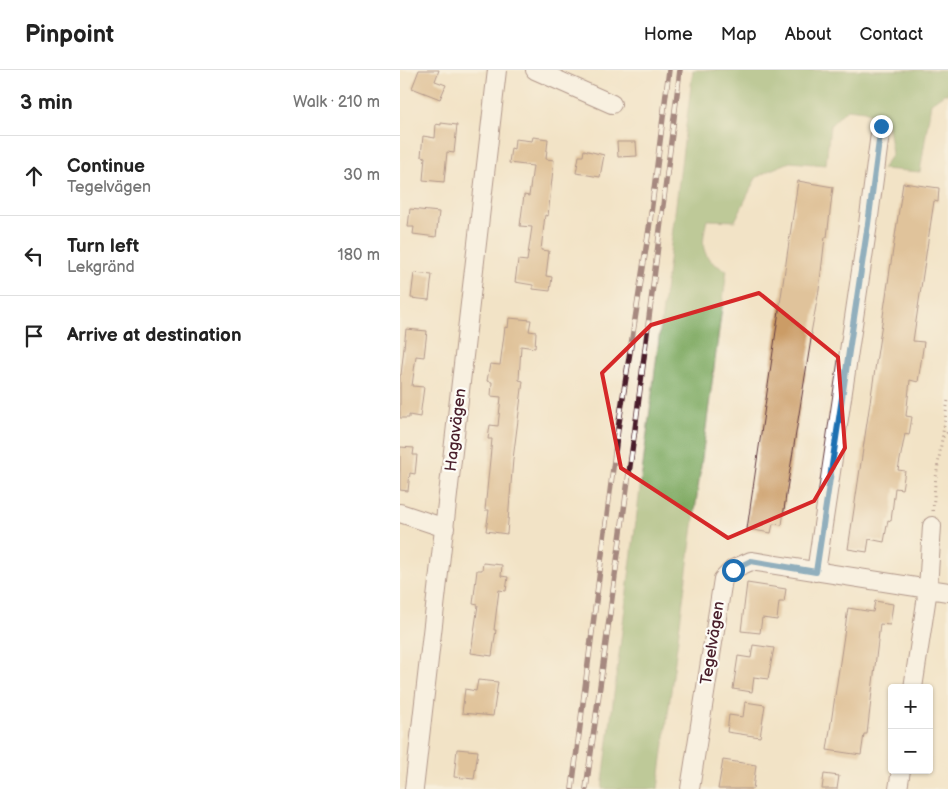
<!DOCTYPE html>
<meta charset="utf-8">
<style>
body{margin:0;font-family:"Balsamiq Sans",sans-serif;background:#f2f2f2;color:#222}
.controls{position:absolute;right:15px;bottom:15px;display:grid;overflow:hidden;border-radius:5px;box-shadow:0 1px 4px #0004}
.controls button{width:45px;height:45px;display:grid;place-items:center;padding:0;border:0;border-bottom:1px solid #e0e0e0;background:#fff;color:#222;font:25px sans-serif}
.stop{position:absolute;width:15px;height:15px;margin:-11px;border:4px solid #1f6fb2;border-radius:50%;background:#fff}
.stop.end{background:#1f6fb2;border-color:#fff;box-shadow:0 1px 5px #0008}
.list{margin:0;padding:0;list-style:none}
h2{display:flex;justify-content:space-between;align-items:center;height:65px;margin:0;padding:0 20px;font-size:21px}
h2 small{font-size:16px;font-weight:400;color:#767676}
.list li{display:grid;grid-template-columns:32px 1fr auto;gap:15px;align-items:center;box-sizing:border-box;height:80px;padding:0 20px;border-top:1px solid #e0e0e0}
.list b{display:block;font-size:19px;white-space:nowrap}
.list p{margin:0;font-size:16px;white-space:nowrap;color:#767676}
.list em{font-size:16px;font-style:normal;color:#767676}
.icon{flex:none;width:28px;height:28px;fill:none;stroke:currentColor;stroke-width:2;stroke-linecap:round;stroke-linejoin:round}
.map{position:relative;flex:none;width:548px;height:719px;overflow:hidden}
header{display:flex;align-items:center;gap:30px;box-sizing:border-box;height:70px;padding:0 25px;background:#fff;border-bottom:1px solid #e0e0e0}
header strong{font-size:24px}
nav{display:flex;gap:28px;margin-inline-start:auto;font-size:18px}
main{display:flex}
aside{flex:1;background:#fff}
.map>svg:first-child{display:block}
.forest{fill:#7ea961;stroke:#646446}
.building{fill:#cb9c66}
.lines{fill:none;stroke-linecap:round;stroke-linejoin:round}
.street-casing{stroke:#633c42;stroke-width:20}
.path{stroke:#633c42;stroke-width:3;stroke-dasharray:1 4;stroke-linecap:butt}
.street{stroke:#fff;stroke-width:18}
.rail-casing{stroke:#4a1f2b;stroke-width:5.5}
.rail{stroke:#fdfcf7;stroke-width:4;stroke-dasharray:11;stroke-linecap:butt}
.route{stroke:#1f6fb2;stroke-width:6}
.marked{fill:none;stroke:#d62828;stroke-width:4;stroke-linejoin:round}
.labels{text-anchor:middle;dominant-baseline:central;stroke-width:4.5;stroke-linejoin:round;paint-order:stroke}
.street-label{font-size:16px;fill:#4a1f2b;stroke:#fdfcf7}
</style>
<header>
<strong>Pinpoint</strong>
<nav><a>Home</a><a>Map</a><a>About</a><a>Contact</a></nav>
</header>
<main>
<aside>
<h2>3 min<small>Walk · 210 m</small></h2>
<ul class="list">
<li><svg class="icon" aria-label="ahead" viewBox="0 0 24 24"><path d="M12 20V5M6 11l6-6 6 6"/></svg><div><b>Continue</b><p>Tegelvägen</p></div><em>30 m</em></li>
<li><svg class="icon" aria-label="left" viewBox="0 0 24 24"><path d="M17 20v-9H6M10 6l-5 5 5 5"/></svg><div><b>Turn left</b><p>Lekgränd</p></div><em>180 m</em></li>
<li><svg class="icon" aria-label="arrive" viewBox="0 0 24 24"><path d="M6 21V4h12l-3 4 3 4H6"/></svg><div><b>Arrive at destination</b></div></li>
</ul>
</aside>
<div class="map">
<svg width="548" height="719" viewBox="0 0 548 719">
<rect width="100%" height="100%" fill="#fdfcf7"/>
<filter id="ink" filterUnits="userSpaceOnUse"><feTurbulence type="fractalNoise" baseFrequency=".02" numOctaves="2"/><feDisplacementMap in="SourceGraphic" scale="10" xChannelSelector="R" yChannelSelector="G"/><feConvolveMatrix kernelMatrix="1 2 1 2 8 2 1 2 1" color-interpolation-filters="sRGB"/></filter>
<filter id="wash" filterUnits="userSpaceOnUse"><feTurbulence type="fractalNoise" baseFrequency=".0096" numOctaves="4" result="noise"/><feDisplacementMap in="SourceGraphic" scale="20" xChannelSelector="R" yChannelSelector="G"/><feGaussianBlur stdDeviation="1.12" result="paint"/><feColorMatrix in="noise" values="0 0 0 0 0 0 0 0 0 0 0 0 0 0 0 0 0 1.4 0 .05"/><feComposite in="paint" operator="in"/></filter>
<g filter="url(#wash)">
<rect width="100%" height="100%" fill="#f2e3c6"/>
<path class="forest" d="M293,0H548V24H544L531,33L520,102L482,99L492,84L487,51L464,41L447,39L430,56L426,95L390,92L368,101L356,108L335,151L307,150C301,175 300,190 327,200L258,719H202Z"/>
<g id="blocks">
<path class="building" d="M19,0H39L35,11L46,15L40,29L12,18Z
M41,53L57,55L54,83L47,82L44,112L23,110L25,87L21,86L23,66L35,68L36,54L41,55Z
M133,67L148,69L146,89L154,90L148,146L145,145L141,180L149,181L146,206L152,207L150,221L133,219V215L115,212L118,190L127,191L132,157L120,156L124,125L129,126L133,96L109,93L111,78L114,79L115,69L132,71Z
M217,72H236L237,86L218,87Z
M184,80L204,85L200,107L176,103L179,86H183Z
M398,111L433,117L427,167H425L419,220L411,263H412L386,425L382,455L373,454L371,463L347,459Z
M503,113L539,118L538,132L534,131L513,271L524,272L518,312L510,310L506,346L512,347L509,365L505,364L498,400L505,401L502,419L495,418L491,451L488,450L484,472L469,469L467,482L448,479Z
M10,139L39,142L36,167L13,164L14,157H8Z
M14,203L32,205L29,230L11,228Z
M109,248L131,250L129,261L136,262L135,278L121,276L119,310L123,311L113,389L107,464L86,461L89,440H85L92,369H88L90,355L98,356L101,327L91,326L92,312L87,311L90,294L100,295L105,257L108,258Z
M6,259L27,261L24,287L16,286L12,316L24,317L20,347L9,345V348H0V305H1Z
M0,377L14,378L13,385H17L15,404L10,403L8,421L0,420Z
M83,493L102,495L101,506L108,507L106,521L99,520L94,560H96L92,586L71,583L78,535L73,534L77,500H82Z
M347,513L386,519L384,532H379L377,550L362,548L360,563L341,561Z
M475,531L493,534L490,555L480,554L467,664H464L461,685L427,680L448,538L473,542Z
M353,575L374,578L368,609L354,607L352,622L333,619L338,586L351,588Z
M78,610L98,612L93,646L62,643L65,619L76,621Z
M345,632L365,635L360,667L327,662L329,645L343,647Z
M57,679L78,681L74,709L54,707Z
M323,690L356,695L353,719H318Z
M424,704L439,706L437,719H422Z"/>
</g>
</g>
<g filter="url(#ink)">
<use href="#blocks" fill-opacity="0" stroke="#633c42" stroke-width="1"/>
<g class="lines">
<g class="street-casing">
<path id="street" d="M135,0L212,34
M0,443L45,458
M416,502L468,154L481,56
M513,618L528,519L532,456
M14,719L97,0
M290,719L323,509L333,499L351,491L548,522
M498,719L501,700"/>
</g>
<path class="path" d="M543,367L548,362
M533,441L535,414L548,330"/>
<use href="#street" class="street"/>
<g class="rail-casing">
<path id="rail" d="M172,719L218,359L249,159L269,0
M186,719L235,359L280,0"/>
</g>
<use href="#rail" class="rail"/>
</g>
</g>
<g class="lines" filter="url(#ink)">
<path class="route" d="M333,500L351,491L416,502L468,154L481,56"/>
</g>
<path d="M0 0H548V719H0ZM359,223L438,287L445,378L414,431L328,468L221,398L202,303L251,255Z" fill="#f2e3c6" fill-opacity=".55" fill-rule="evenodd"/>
<path class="marked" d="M359,223L438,287L445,378L414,431L328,468L221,398L202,303L251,255Z"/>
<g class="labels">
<g class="street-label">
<text transform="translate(56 360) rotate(-83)">Hagavägen</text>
<text transform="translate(313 573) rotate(-81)">Tegelvägen</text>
</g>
</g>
</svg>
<div class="controls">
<button>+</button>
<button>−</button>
</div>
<div class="stop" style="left:333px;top:500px"></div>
<div class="stop end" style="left:481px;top:56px"></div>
</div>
</main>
